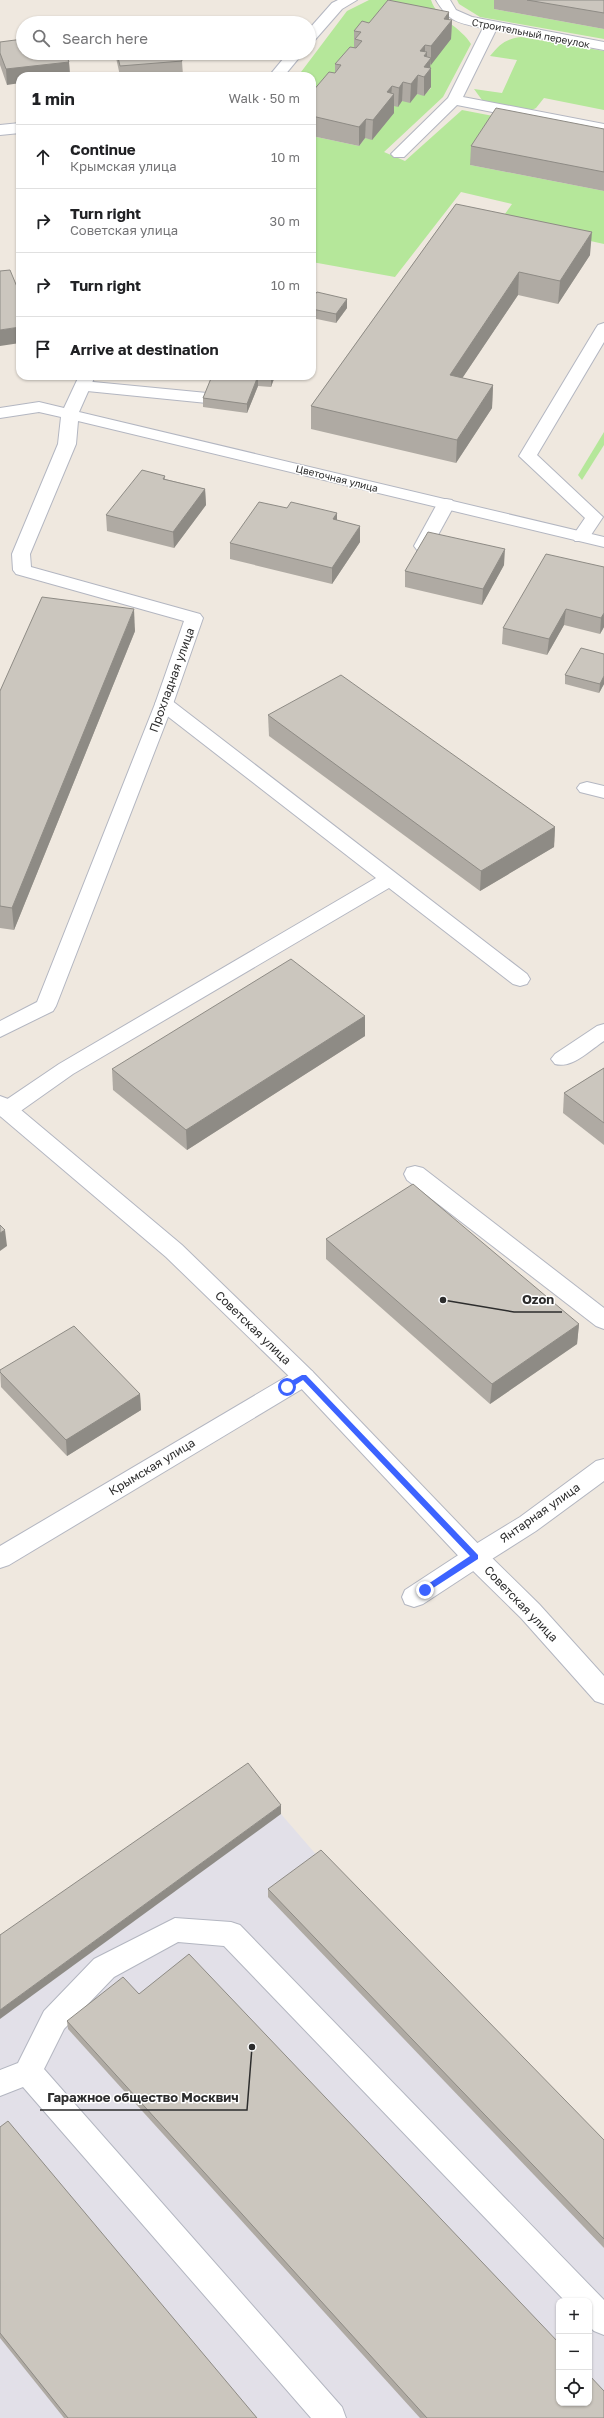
<!DOCTYPE html>
<html lang="en">
<head>
<meta charset="utf-8">
<style>
  :root { --surface:#fff; --page:#f6f6f6; --text:#202124; --muted:#757577; --line:#e0e0e0 }
  body { margin:0; font-family:"Golos Text",sans-serif; background:var(--page); color:var(--text) }
  .controls { position:absolute; right:12px; bottom:12px; display:grid; overflow:hidden; border-radius:8px; box-shadow:0 1px 3px #0004 }
  .controls button { width:36px; height:36px; display:grid; place-items:center; padding:0; border:0; border-bottom:1px solid var(--line); background:var(--surface); color:var(--text); font:20px sans-serif }
  .stop { position:absolute; width:12px; height:12px; margin:-9px; border:3px solid #3c63ff; border-radius:50%; background:#fff }
  .stop.end { background:#3c63ff; border-color:#fff; box-shadow:0 1px 4px #0008 }
  .list { margin:0; padding:0; list-style:none }
  h2 { display:flex; justify-content:space-between; align-items:center; height:52px; margin:0; padding:0 16px; font-size:17px }
  h2 small { font-size:13px; font-weight:400; color:var(--muted) }
  .list li { display:grid; grid-template-columns:26px 1fr auto; gap:12px; align-items:center; box-sizing:border-box; height:64px; padding:0 16px; border-top:1px solid var(--line) }
  .list b { display:block; font-size:15px; white-space:nowrap }
  .list p { margin:0; font-size:13px; white-space:nowrap; color:var(--muted) }
  .list em { font-size:13px; font-style:normal; color:var(--muted) }
  .icon { flex:none; width:22px; height:22px; fill:none; stroke:currentColor; stroke-width:2; stroke-linecap:round; stroke-linejoin:round }
  .map { position:relative; flex:none; width:604px; height:2418px; overflow:hidden }
  .search { position:absolute; background:var(--surface); box-shadow:0 1px 3px #0004; left:16px; top:16px; width:300px; height:44px; display:flex; align-items:center; gap:10px; box-sizing:border-box; padding:0 14px; border-radius:22px; color:var(--muted); font-size:15px }
  .panel { position:absolute; background:var(--surface); box-shadow:0 1px 3px #0004; left:16px; top:72px; width:300px; height:308px; border-radius:12px }
  .map>svg:first-child { display:block }
  .industrial { fill:#e2e0e8; fill-rule:evenodd }
  .green { fill:#b5e79a }
  .lines { fill:none; stroke-linecap:round; stroke-linejoin:round }
  .service-casing { stroke:#b3b6c1; stroke-width:2 }
  .minor-casing { stroke:#b3b6c1; stroke-width:2 }
  .tertiary-casing { stroke:#b3b6c1; stroke-width:2 }
  .service { fill:#fff; fill-rule:evenodd }
  .minor { fill:#fff; fill-rule:evenodd }
  .tertiary { fill:#fff; fill-rule:evenodd }
  .wall { fill:#afaaa3 }
  .shaded-wall { fill:#8e8b85 }
  .building { fill:#cbc6be; stroke:#8e8b85 }
  .route { fill:#3c63ff }
  .labels { text-anchor:middle; stroke-width:3; stroke-linejoin:round; paint-order:stroke }
  .far-street-label { font-size:10px; fill:#2d2d2d; stroke:#fff }
  .street-label { font-size:12px; fill:#2d2d2d; stroke:#fff }
  .leader { fill:none; stroke:#2d2d2d; stroke-width:1.5 }
  .callout-dot { fill:#2d2d2d; stroke:#fff; stroke-width:1.5 }
  .callout-label { font-size:13px; text-anchor:middle; font-weight:bold; fill:#2d2d2d; stroke:#fff; stroke-width:3; stroke-linejoin:round; paint-order:stroke }
</style>
</head>
<body>
<div class="map">
<svg width="604" height="2418" viewBox="0 0 604 2418">
  <rect width="100%" height="100%" fill="#efe8df"/>
  <path class="industrial" d="M248,1772l33,42 39,45 284,290v269h-604v-473zM559,2301h30v102h-30z"/>
  <g class="green">
    <path d="M369,0h62c6,19 30,27 40,44l-28,53 -59,55 21,9 57,-51 142,27 -134,28 134,26v53l-104,-23 12,-17 -51,-12 -66,85 -83,-15v-126l47,10 6,-8 7,1 19,-34 26,-11 7,1 7,-7 -12,-18 32,-31 -139,72v-35h-14l49,-65z"/>
    <path d="M457,0h43l-6,9 110,20v10l-124,-22 -21,-13z"/>
    <path d="M521,37l83,14v59l-60,-12 -8,10 -8,4 -32,-6 -14,-6 -8,-11 28,4 15,-33 -27,-4c10,-12 15,-17 31,-19z"/>
    <path d="M604,432v13l-22,35 -4,-5z"/>
  </g>
  <g class="lines">
    <defs>
      <g id="service">
        <path d="M436,0h14l6,10 16,7 132,25v8l-108,-20 -33,67 141,27v10l-147,-29 -53,52h-10l-3,-3 3,-3 54,-53 35,-70c-25,-5 -34,-6 -47,-28z"/>
        <path d="M604,323v19l-67,113 66,62 -16,24h-12l-3,-4 13,-19 -66,-62 77,-128 2,-3z"/>
        <path d="M83,381l124,12 6,1 2,4 -2,4 -6,1 -130,-13 -2,-4 2,-4z"/>
        <path d="M446,499l6,1 3,4 -23,42 -3,4h-12l-3,-4 23,-42 3,-4z"/>
        <path d="M164,698l7,2 356,274 3,5 -3,5 -7,2 -7,-2 -124,-96 -316,186 -58,41 -8,3 -7,-2v-12l59,-40 317,-186 -219,-170 -2,-4 2,-4z"/>
        <path d="M587,782l17,4v12l-24,-6 -3,-4 3,-4z"/>
        <path d="M604,1024v17c-14,9 -32,28 -49,23l-4,-5 4,-5 42,-28z"/>
        <path d="M415,1166l8,2 181,140v21l-8,-3 -189,-146 -3,-6 3,-6z"/>
        <path d="M475,1547l9,3 3,7 -3,7 -61,40 -9,3 -9,-3 -3,-7 3,-7 61,-40z"/>
        <path d="M175,1918l56,4 9,3 364,375v35l-10,-4 -5,-5v-25h-24l-341,-355 -46,-4 -64,35 -50,52 -20,40 298,338 4,11h-35l-288,-331 -23,9v-26l18,-7 26,-52 50,-52z"/>
      </g>
      <g id="minor">
        <path d="M79,376h16l-16,36 525,125v10l-526,-126 -2,23 -46,110 1,13 169,47 3,4 -30,86 -117,302 -3,5 -53,26v-16l37,-19 118,-298 29,-83 -168,-47 -3,-4 -1,-16 46,-110 3,-27 -22,-5 -39,6v-10l39,-6 25,6z"/>
        <path d="M304,1368l8,3 4,6 -4,6 -303,182 -9,3v-22l296,-175z"/>
        <path d="M604,1459v22l-68,50 -52,33 -9,3 -9,-3 -3,-7 3,-7 54,-33 76,-56z"/>
      </g>
      <g id="tertiary">
        <path d="M338,0h19l-15,9 -28,32 -5,1v-13l23,-26z"/>
        <path d="M288,53h15l-19,23h-15z"/>
        <path d="M20,123v10l-20,2v-10z"/>
        <path d="M0,1096l8,3 174,146 130,126 172,179 55,54 65,72v28l-9,-3 -74,-83 -55,-54 -170,-181 -130,-126 -166,-141z"/>
      </g>
    </defs>
    <use href="#service" class="service-casing"/>
    <use href="#minor" class="minor-casing"/>
    <use href="#tertiary" class="tertiary-casing"/>
    <use href="#service" class="service"/>
    <use href="#minor" class="minor"/>
    <use href="#tertiary" class="tertiary"/>
  </g>
  <g class="wall">
    <path d="M494,0h110v29l-110,-20z"/>
    <path d="M449,20h3l-1,19 -21,26 1,22 -7,9 -7,-2 -7,9 -8,-2 -4,6 -4,-1v7l-22,27 -7,-2 -6,8 -47,-10v-44l23,-19v-9l19,-17v-16l15,-8z"/>
    <path d="M0,42l69,20 1,14h-50l-13,9 -7,-20z"/>
    <path d="M115,53h65l2,8 1,15h-63z"/>
    <path d="M604,129v62l-134,-26 1,-19z"/>
    <path d="M20,153v18l-1,-2 -1,-15z"/>
    <path d="M456,204l134,51 -32,49 -40,-9 -56,83 31,7 -1,23 -36,55 -145,-34v-23z"/>
    <path d="M312,298l35,10 -11,15 -24,-5z"/>
    <path d="M212,376h63l-4,11 -13,-1 -11,27 -44,-6v-9z"/>
    <path d="M165,476v3l40,10 1,16 -32,43 -67,-17 -1,-16z"/>
    <path d="M287,508l50,5v7l23,22 -28,42 -102,-25v-16z"/>
    <path d="M504,565l-22,40 -77,-18v-16z"/>
    <path d="M604,567v60l-4,7 -36,-9 -17,30 -45,-11 1,-16z"/>
    <path d="M135,631l-121,299 -14,-2v-237z"/>
    <path d="M604,654v30l-5,9 -34,-9v-9z"/>
    <path d="M268,715l287,112 -1,20 -74,44 -211,-155z"/>
    <path d="M365,1016v20l-178,114 -74,-60 -1,-21z"/>
    <path d="M604,1068v77l-41,-32 1,-20z"/>
    <path d="M326,1239l253,85 -2,20 -87,60 -164,-145z"/>
    <path d="M0,1370l140,24 1,16 -74,46 -66,-69z"/>
    <path d="M268,1889l336,251v108l-336,-351z"/>
    <path d="M139,1994l465,424h-184l-352,-389 -1,-8z"/>
    <path d="M0,2127l257,291h-193l-64,-80z"/>
  </g>
  <g class="shaded-wall">
    <path d="M449,12v12l3,-4 -1,19 -20,26v-19l13,-27z"/>
    <path d="M425,45v10l2,-3v11l4,-5 -1,12 1,-2v19l-7,9v-19l-4,-26z"/>
    <path d="M69,62l1,14h-50v7l-13,2 -1,-16z"/>
    <path d="M418,75l-1,19 -7,9 1,-19z"/>
    <path d="M403,82l-1,19 -4,6 1,-19z"/>
    <path d="M392,86l-1,11 3,-3v19l-22,27 1,-20 14,-28z"/>
    <path d="M366,119l-1,19 -6,8v-19z"/>
    <path d="M592,232l-2,23 -32,49 2,-23z"/>
    <path d="M519,272l-1,23 -69,103 1,-23z"/>
    <path d="M347,299v9l-11,15v-9z"/>
    <path d="M20,327v16l-20,3v-16z"/>
    <path d="M258,376v10l-11,27v-9z"/>
    <path d="M272,376h3l-4,11v-9z"/>
    <path d="M493,385l-1,23 -36,55 1,-23z"/>
    <path d="M205,489l1,16 -32,43 -1,-16z"/>
    <path d="M337,513v16l-4,-10z"/>
    <path d="M360,526v16l-28,42v-16z"/>
    <path d="M505,549l-1,16 -22,40 1,-16z"/>
    <path d="M134,609l1,22 -121,299 -2,-22z"/>
    <path d="M566,609l-2,16 -17,30 2,-16z"/>
    <path d="M604,613v14l-4,7 1,-16z"/>
    <path d="M604,676v8l-5,9 1,-9z"/>
    <path d="M555,827l-1,20 -74,44 1,-20z"/>
    <path d="M365,1016v20l-178,114 -1,-20z"/>
    <path d="M5,1230l2,16 -7,5v-18z"/>
    <path d="M579,1324l-2,20 -87,60 2,-20z"/>
    <path d="M140,1394l1,16 -74,46 -1,-16z"/>
    <path d="M281,1805v9l-281,205v-9z"/>
  </g>
  <g class="building">
    <path d="M388,0l61,12 -5,7 8,1 -21,26 -6,-1 -5,6 7,1 -3,4 7,2 -7,9 7,1 -7,9 -6,-2 -7,9 -8,-2 -4,6 -7,-2 -5,6 7,2 -21,26 -7,-1 -7,8 -47,-11v-24l17,-20 6,1 6,-8 -6,-1 15,-17 6,1 6,-7 -7,-2 6,-7 -7,-1 8,-10 7,2z"/>
    <path d="M527,0h77v13z"/>
    <path d="M23,39v14h42l4,9 -63,7 -6,-16v-11z"/>
    <path d="M117,53h63l2,8 -62,5z"/>
    <path d="M496,108l108,21v43l-133,-26z"/>
    <path d="M456,204l136,28 -32,49 -41,-9 -69,103 43,10 -36,55 -146,-34z"/>
    <path d="M10,270l10,24v33l-20,3v-59z"/>
    <path d="M317,292l30,7 -11,15 -24,-5v-11z"/>
    <path d="M212,376h60l-1,2 -13,-2 -11,28 -44,-6z"/>
    <path d="M142,470l23,6 -2,3 42,10 -32,43 -67,-17z"/>
    <path d="M259,502l28,6 4,-6 46,11 -4,6 27,7 -28,42 -102,-25z"/>
    <path d="M428,532l77,17 -22,40 -78,-18z"/>
    <path d="M546,554l58,13v46l-3,5 -35,-9 -17,30 -46,-11z"/>
    <path d="M42,597l92,12 -122,299 -12,-2v-215z"/>
    <path d="M581,648l23,6v22l-4,8 -35,-9z"/>
    <path d="M341,675l214,152 -74,44 -213,-156z"/>
    <path d="M291,959l74,57 -179,114 -74,-61z"/>
    <path d="M604,1068v55l-40,-30z"/>
    <path d="M413,1184l166,140 -87,60 -166,-145z"/>
    <path d="M0,1225l5,5 -5,3z"/>
    <path d="M74,1326l66,68 -74,46 -66,-68v-2z"/>
    <path d="M248,1763l33,42 -281,205v-75z"/>
    <path d="M321,1850l283,290v99l-336,-350z"/>
    <path d="M189,1954l370,389v60h30v-28l15,16v27h-177l-360,-397 56,-44 16,17z"/>
    <path d="M8,2121l249,297h-189l-68,-85v-206z"/>
  </g>
  <path class="route" d="M302,1375h4l172,180v4l-51,33h-5v-4l48,-32 -167,-176 -14,9h-5v-4z"/>
  <g class="labels">
    <g class="far-street-label">
      <text transform="translate(531 33) rotate(11)" y="4">Строительный переулок</text>
      <text transform="translate(337 478) rotate(14)" y="4">Цветочная улица</text>
    </g>
    <g class="street-label">
      <text transform="translate(172 680) rotate(-70)" y="4">Прохладная улица</text>
      <text transform="translate(253 1328) rotate(44)" y="4">Советская улица</text>
      <text transform="translate(152 1467) rotate(-31)" y="4">Крымская улица</text>
      <text transform="translate(540 1513) rotate(-35)" y="4">Янтарная улица</text>
      <text transform="translate(521 1604) rotate(46)" y="4">Советская улица</text>
    </g>
  </g>
  <path class="leader" d="M443 1300L514 1312H562M252 2047L247 2110H40"/>
  <g class="callout-dot">
    <circle cx="443" cy="1300" r="4"/>
    <circle cx="252" cy="2047" r="4"/>
  </g>
  <g class="callout-label">
    <text x="538" y="1304">Ozon</text>
    <text x="143" y="2102">Гаражное общество Москвич</text>
  </g>
</svg>
<div class="controls">
<button>+</button>
<button>−</button>
<button><svg class="icon" aria-label="locate" viewBox="0 0 24 24"><circle cx="12" cy="12" r="6"/><path d="M12 2v4M12 18v4M2 12h4M18 12h4"/></svg></button>
</div>
<div class="stop" style="left:287px;top:1387px"></div>
<div class="stop end" style="left:425px;top:1590px"></div>
<div class="search"><svg class="icon" aria-label="search" viewBox="0 0 24 24"><circle cx="10" cy="10" r="6"/><path d="M15 15l6 6"/></svg>Search here</div>
<section class="panel">
<h2>1 min<small>Walk · 50 m</small></h2>
<ul class="list">
<li><svg class="icon" aria-label="ahead" viewBox="0 0 24 24"><path d="M12 20V5M6 11l6-6 6 6"/></svg><div><b>Continue</b><p>Крымская улица</p></div><em>10 m</em></li>
<li><svg class="icon" aria-label="right" viewBox="0 0 24 24"><path d="M7 20v-9h11M14 6l5 5-5 5"/></svg><div><b>Turn right</b><p>Советская улица</p></div><em>30 m</em></li>
<li><svg class="icon" aria-label="right" viewBox="0 0 24 24"><path d="M7 20v-9h11M14 6l5 5-5 5"/></svg><div><b>Turn right</b></div><em>10 m</em></li>
<li><svg class="icon" aria-label="arrive" viewBox="0 0 24 24"><path d="M6 21V4h12l-3 4 3 4H6"/></svg><div><b>Arrive at destination</b></div></li>
</ul>
</section>
</div>
</body>
</html>
